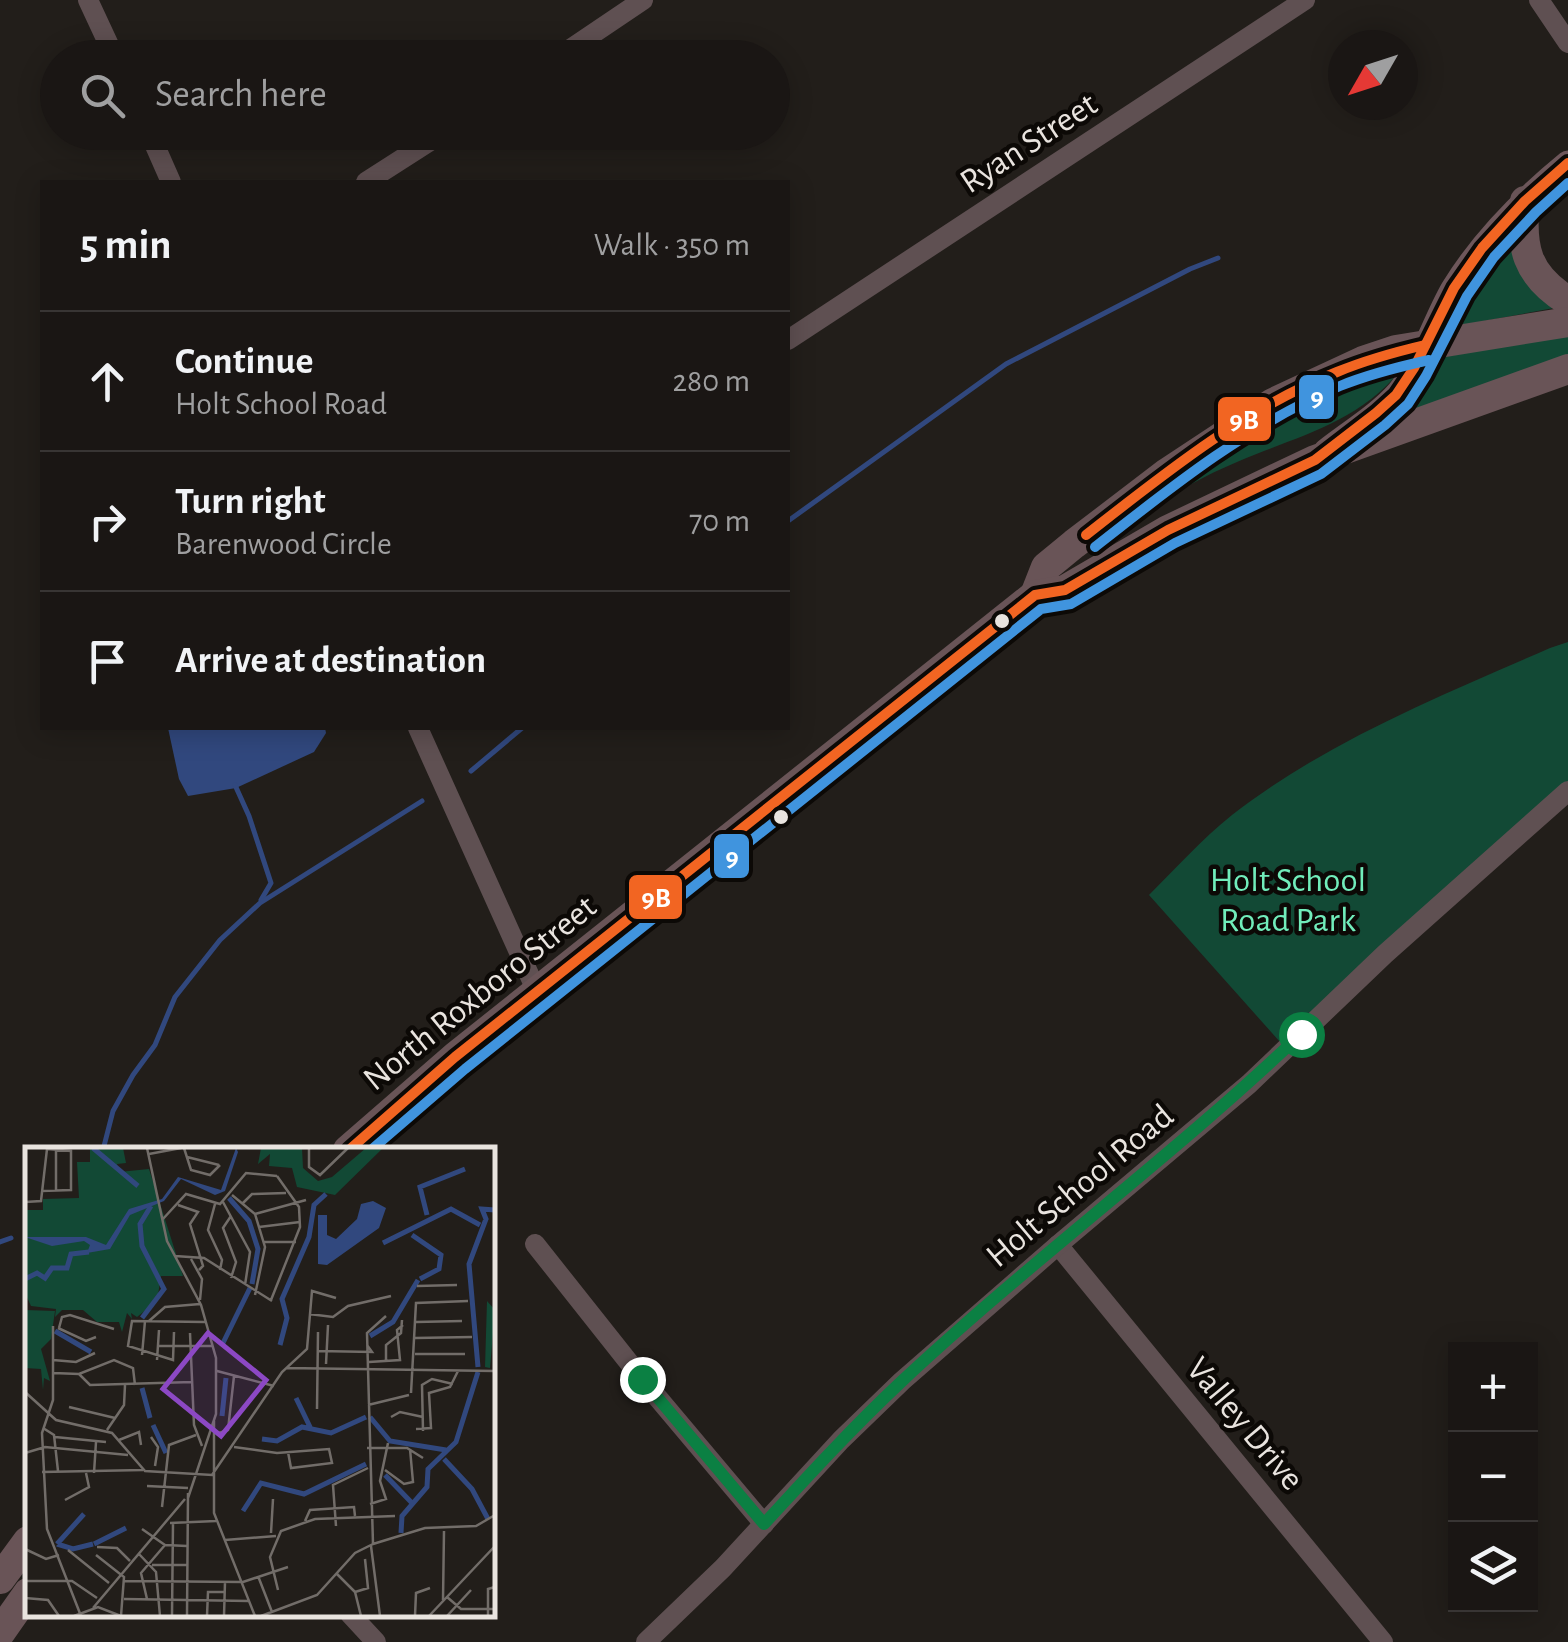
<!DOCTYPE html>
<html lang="en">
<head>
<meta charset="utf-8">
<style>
  :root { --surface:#1a1614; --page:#272322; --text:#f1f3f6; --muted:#9f9fa0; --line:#383534 }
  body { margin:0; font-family:"Alegreya Sans",sans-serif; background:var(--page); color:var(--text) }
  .controls { position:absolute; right:30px; bottom:30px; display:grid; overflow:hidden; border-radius:0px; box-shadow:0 5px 25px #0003 }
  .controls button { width:90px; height:90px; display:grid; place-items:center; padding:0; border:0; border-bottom:2px solid var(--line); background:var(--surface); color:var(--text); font:50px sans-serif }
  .compass { position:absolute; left:1328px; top:30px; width:90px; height:90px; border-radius:50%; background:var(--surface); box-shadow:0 5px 25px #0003; rotate:231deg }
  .stop { position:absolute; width:30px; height:30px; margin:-22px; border:8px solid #0b8043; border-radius:50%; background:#fff }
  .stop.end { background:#0b8043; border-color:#fff; box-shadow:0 2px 10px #0008 }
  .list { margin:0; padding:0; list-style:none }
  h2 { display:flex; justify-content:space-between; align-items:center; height:130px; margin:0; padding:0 40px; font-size:42px }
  h2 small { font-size:32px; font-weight:400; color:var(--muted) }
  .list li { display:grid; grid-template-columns:65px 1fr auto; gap:30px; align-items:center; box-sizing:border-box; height:140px; padding:0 40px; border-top:2px solid var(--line) }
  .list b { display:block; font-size:38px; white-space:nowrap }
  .list p { margin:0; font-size:32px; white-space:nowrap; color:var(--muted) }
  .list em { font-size:32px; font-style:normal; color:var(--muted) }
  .icon { flex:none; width:55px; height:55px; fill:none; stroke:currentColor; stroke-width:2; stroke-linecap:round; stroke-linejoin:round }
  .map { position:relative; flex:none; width:1568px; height:1642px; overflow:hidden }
  .search { position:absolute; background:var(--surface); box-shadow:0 5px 25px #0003; left:40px; top:40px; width:750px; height:110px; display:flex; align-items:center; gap:25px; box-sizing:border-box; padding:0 35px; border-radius:55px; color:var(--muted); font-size:38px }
  .panel { position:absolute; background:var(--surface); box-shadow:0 5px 25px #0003; left:40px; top:180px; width:750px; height:550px; border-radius:0px }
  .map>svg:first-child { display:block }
  .green { fill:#124935 }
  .water { fill:#31487e }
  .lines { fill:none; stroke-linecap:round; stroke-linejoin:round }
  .stream { stroke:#31487e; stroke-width:5 }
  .minor { stroke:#5f5052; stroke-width:20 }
  .major { stroke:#6e575b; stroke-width:25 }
  .highway { stroke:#695457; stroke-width:30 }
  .bus-1-casing { stroke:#0c0906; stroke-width:18 }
  .bus-2-casing { stroke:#0c0906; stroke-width:18 }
  .bus-1 { stroke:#f26522; stroke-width:10 }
  .bus-2 { stroke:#4094de; stroke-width:10 }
  .route { stroke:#0b8043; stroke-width:12 }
  .bus-dot { fill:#e9e4df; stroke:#0c0906; stroke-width:4 }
  .labels { text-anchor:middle; stroke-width:9; stroke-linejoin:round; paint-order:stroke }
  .street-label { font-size:35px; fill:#e9e4df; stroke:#0c0906 }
  .park-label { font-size:35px; fill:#71edbb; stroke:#0c0906 }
  .inset-river { fill:none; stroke:#31487e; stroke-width:5 }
  .inset-road { fill:none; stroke:#726d69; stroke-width:2.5 }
  .view { fill:#8c48c4; fill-opacity:0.15; stroke:#8c48c4; stroke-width:5 }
  .inset-edge { fill:none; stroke:#e9e4df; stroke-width:5 }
  .line-badge { stroke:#0c0906; stroke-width:4 }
  .badge-label { font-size:28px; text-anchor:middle; font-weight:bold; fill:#fff }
</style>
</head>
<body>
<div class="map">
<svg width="1568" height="1642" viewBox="0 0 1568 1642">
  <rect width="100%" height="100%" fill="#221e1a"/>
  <g class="green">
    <path d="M1510,245l44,63 -91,17 -2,-2 34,-59z"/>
    <path d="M1568,334v22l-163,58 -1,-3 22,-24 18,-30z"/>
    <path d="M1397,368l2,4c-43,52 -102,64 -162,90 -41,17 -79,41 -117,63l104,-80 120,-62z"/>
    <path d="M1568,642v142l-288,258 -131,-147c27,-27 53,-56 83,-80 95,-74 209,-119 318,-167z"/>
  </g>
  <path class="water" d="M168,728h157l1,5 -12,19 -78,36 -48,8 -9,-17z"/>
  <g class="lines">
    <g class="stream">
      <path d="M788,521l218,-157 184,-95 28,-11"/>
      <path d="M471,771l51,-43"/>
      <path d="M235,785l14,31 22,67 -10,17"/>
      <path d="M103,1150l10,-39 20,-36 22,-30 20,-48 45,-57 40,-37 162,-102"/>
      <path d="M0,1242l11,-4"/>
    </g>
    <g class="minor">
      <path d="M88,0l27,58"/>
      <path d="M1539,0l29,43"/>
      <path d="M557,58l86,-58"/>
      <path d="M149,132l22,50"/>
      <path d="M366,182l78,-50"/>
      <path d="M788,340l517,-340"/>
      <path d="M418,728l119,264"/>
      <path d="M535,1244l107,135 122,145"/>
      <path d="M1058,1245l325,397"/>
      <path d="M350,1614l26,28"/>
      <path d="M646,1642l77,-74 118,-128 61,-59 156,-136 191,-161 136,-130 183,-163"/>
    </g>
    <path class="major" d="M1326,451c24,-19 53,-36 73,-59 24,-30 35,-70 54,-103 30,-49 71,-90 115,-126"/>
    <g class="highway">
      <path d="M1525,201c-5,46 1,74 43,100"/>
      <path d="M1035,595l11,-28 28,-23 93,-71 106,-70 90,-42 33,-11 172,-28"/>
      <path d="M348,1150l107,-93 580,-462 30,-5 103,-60 147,-70 253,-91"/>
      <path d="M0,1579l28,-38"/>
      <path d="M0,1633l28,-40"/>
    </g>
    <defs>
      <g id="bus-1">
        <path d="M1086,535c78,-61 158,-126 251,-163 29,-12 58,-20 88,-27"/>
        <path d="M349,1150l106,-93 580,-462 30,-5 103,-60 147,-70 61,-47 20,-18 18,-27 40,-80 28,-40 43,-47 43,-38"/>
      </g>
      <g id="bus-2">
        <path d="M1095,547c76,-60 155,-123 245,-161 29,-12 58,-19 89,-26"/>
        <path d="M371,1150l94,-81 576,-460 30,-5 104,-61 146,-69 64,-49 23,-21 18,-28 41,-80 27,-39 42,-45 32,-29"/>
      </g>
    </defs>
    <use href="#bus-1" class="bus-1-casing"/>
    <use href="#bus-2" class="bus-2-casing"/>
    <use href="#bus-1" class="bus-1"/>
    <use href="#bus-2" class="bus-2"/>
  </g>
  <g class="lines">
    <path class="route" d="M642,1379l122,145c44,-48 89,-97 137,-142 129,-121 272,-226 400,-348"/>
  </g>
  <g class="bus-dot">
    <circle cx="1002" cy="621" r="9"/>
    <circle cx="781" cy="817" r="9"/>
  </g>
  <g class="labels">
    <g class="street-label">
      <text transform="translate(1028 142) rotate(-33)" y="12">Ryan Street</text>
      <text transform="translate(479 992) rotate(-39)" y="12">North Roxboro Street</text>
      <text transform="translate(1079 1185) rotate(-40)" y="12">Holt School Road</text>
      <text transform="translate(1246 1423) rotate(50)" y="12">Valley Drive</text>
    </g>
    <g class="park-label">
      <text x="1288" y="891">Holt School<tspan x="1288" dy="40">Road Park</tspan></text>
    </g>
  </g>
  <g transform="translate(25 1147)">
    <rect width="470" height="470" fill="#221e1a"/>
    <path d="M65,1h33l3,15 -9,1 2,8 30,-3 34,107h-22l-4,25 -20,16 -6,-4 1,6 -5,-6 -5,19 -3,-10h-22l-14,-12h-21l-7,7 1,-8 -25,-3 -6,-13v-83h18v-11l36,-1 -2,-36h13zM236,1h41l1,20 15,13 14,-4 34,-29h17l-48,47 -38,-8 -5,-19 -23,-2 1,-12 -12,10zM462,154l8,9 -5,58 -5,-1zM0,163l30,1 -4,28 -10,10 9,32 -6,-3 -1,12 -2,-21 -16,-1z" fill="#124935"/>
    <path d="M211,1l2,4 -13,39 -10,4 -34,-16 -17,22 -34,14 -20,34 -23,4 3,-8 -6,-4 -32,5 -27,-9h61l20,8 23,-36 33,-10 16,-22 43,13zM348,54l13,7 -7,20 -52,37 -9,-1v-49h9v20l9,4 21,-20 4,-15z" fill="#31487e"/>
    <path class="inset-river" d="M68,1l45,38M204,51l20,23 9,28 -6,35M402,68l-7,-28 45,-18M387,88l29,20 -2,14 -19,10M358,96l68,-34 29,16M0,132l12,-6 8,5 7,-10h15l4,-14 18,-2M117,171l22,-29 -22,-43 -2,-22 11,-18M30,184l36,21M345,189l23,-14 25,-42M197,198l28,-57M255,198l7,-27 -5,-19 27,-62 5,-32 12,-11M453,220l-9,-103 17,-45 -4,-10 13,1M117,241l8,30M271,251l15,31M197,269l4,-38M345,270l20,24 56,9M128,278l13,28M237,292l15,2 25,-14 29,6 35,-16M419,312l28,30 16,30M360,328l26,27M218,364l18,-28 43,11 62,-30M376,386l1,-17 25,-29 1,-18 28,-27 22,-70M32,397l27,-30M32,397l16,5 20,-5M69,397l32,-16"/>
    <path class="inset-road" d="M122,1l20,93 34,64 15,53v56l-28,84M159,1l7,22 19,5 10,-10M284,1v19l11,8 28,-27M124,7l32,-6M162,10l32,8M16,44l30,-1v-39l-24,-2M31,44v-42M207,48l23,19 10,33 -10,48M0,55l16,-1 6,-52M198,55l27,50 -5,33M190,57l-7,26 14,30 -2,10M217,57l10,-10 34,-1M153,58l20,7 -8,12 13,42 -4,4M230,67l51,-14M137,73l24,-26 34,10 26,-31 31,3M234,80l41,-5M238,95h33M150,109l29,2 68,43M166,112l11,20 -2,21M206,131l5,-16 -13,-34 8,-12M392,139l40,-1M246,153l29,-73 -1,-20 -22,-31M284,167l24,3 15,-11 43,-10M124,174l16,-14 35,-3M391,175l46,-1M28,179v74l-11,33 5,96 34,87M33,181l28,13 10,-4M34,181l3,-11 8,-2 44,14M149,185l-1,28 -45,-14 4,-25 73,1M165,186l4,92 8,21M390,191l57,-1M133,199h54M293,204l54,1 -5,-7M390,207h50M117,208l3,-34M28,213l23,2 19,-9M132,213l2,-30M344,215l31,-2 -3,-30 6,-5M361,216v-18l15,-12 1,-13M301,217l2,-39M261,221l209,3M192,224l57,15M28,226l26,1 35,-14 19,8 2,17M54,227l11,11 102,-3M0,245l31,28 56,13 33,38 67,4 70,-103 25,-23 5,-58 24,7M386,246l5,-90 52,-2M343,258l41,-10M44,260l46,11M292,262l1,-77M366,270l9,-5 23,5M189,274v92l41,103M18,281l11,7 4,36M391,282l15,-1 -2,-35 21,-6 8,-16M82,283l17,-25 1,-20M398,284l-1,-46 10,-6 21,5M191,287l12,-4 6,-54M30,290l51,5M126,290l7,10 -3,19M94,293l20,-8 2,13M209,300l43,6 52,-4 3,14 -41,5 -3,-16M342,301h40l16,10M0,306l20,-6 83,8M360,323l19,14 9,-2 -3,-33M17,325l101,-2M69,326l2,-31M122,339l41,2M40,353l24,-13 -3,-14M345,357l16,-5 -6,-18 8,-38M137,360l7,-62 27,-10M280,374l5,-11 44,-3 1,9M145,376l46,-2M311,379l-3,-41 35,-17M117,382l23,16 22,1M246,386l2,-34M200,393l51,-4M348,397l-6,-211 19,-17M348,397l52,-16 51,-2 19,-11M346,399l9,70M72,400l20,1 13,13M0,402l21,10 13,-4M43,403l41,33M114,407l17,18 4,44M71,408l28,22 -3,39M127,418h35M312,427l18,18 6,24M233,429l14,36M0,434h47l25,17M99,434l119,1 45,-15M253,443l-8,-33 11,-26 34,-12 80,-3M330,445l13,-4 -3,-29M422,450l14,12h34M0,451l23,2 11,16M99,452l125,2M122,452l-6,-26 24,-28M418,453l1,-69M68,461l92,-109M49,469l24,-9 23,9M147,469l1,-93M162,469l1,-123M182,469l1,-24h17M199,469l1,-34M236,469l56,-21 38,-42 18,-9M390,469l1,-23 14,-5M404,469l66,-70M422,469l24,-26M463,469v-27l7,-2"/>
    <path class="view" d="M183,186l58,47 -45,56 -58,-47z"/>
    <rect width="470" height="470" class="inset-edge"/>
  </g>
  <g class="line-badge">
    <rect x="1297" y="373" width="39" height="48" rx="10" fill="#4094de"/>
    <rect x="1216" y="395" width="57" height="48" rx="10" fill="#f26522"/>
    <rect x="712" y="832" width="39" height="48" rx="10" fill="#4094de"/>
    <rect x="627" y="873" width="57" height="48" rx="10" fill="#f26522"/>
  </g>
  <g class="badge-label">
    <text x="1317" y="406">9</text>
    <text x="1244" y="429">9B</text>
    <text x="732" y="866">9</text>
    <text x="656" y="907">9B</text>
  </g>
</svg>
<div class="controls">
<button>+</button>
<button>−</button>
<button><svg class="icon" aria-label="layers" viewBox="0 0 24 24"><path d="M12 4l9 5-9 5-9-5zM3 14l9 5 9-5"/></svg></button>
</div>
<svg class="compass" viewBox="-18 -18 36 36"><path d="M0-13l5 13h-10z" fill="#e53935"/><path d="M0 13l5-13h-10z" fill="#9f9fa0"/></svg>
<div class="stop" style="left:1301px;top:1034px"></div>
<div class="stop end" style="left:642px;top:1379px"></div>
<div class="search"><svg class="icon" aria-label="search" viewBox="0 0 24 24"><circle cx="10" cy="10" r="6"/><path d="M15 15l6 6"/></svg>Search here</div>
<section class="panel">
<h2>5 min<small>Walk · 350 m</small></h2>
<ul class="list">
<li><svg class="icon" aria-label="ahead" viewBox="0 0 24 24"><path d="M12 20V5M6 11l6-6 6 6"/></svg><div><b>Continue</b><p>Holt School Road</p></div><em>280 m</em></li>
<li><svg class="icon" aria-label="right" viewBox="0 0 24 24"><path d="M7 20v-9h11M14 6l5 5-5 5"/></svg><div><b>Turn right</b><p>Barenwood Circle</p></div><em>70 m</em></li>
<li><svg class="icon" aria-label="arrive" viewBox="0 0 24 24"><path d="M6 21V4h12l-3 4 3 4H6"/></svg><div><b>Arrive at destination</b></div></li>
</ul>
</section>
</div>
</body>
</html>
